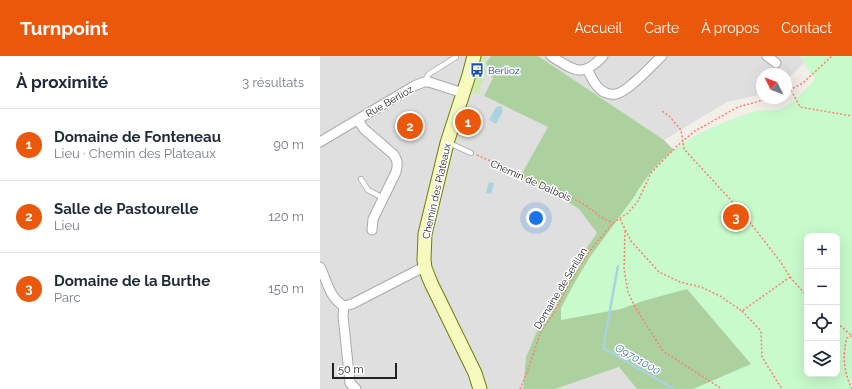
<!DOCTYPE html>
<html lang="fr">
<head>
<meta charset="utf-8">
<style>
  :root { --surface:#fff; --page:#f2f2f3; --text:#1f2937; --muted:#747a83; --line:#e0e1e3; --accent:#ea580c }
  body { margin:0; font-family:Raleway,sans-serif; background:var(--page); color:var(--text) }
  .controls { position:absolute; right:12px; bottom:12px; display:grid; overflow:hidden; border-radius:8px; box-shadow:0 4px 16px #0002 }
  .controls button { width:36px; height:36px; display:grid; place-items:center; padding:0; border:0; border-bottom:1px solid var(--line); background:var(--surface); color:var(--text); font:20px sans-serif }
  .compass { position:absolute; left:436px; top:12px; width:36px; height:36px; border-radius:50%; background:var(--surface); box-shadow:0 4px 16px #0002; rotate:312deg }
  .scale { position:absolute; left:12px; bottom:10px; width:65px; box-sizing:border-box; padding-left:4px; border:2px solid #222; border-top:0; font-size:11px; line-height:14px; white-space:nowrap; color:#222; -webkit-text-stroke:3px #fff; paint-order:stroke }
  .you { position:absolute; left:216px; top:162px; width:14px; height:14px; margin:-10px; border:3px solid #fff; border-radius:50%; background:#1a73e8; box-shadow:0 0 0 6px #1a73e833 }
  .badge { display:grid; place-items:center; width:26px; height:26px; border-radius:50%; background:var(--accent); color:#fff; font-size:13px; font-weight:700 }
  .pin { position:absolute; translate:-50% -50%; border:2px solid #fff; box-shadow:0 1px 4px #0006 }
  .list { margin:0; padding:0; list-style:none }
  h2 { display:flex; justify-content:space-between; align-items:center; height:52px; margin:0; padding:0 16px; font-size:17px }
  h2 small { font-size:13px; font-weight:400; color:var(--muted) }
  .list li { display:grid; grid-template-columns:26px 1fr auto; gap:12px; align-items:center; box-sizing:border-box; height:72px; padding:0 16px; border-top:1px solid var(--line) }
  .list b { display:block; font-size:15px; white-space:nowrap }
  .list p { margin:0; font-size:13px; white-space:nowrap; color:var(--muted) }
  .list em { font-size:13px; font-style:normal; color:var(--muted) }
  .icon { flex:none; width:22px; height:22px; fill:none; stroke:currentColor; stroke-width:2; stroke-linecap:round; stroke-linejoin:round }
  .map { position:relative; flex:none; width:532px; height:333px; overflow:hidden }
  header { display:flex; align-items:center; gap:24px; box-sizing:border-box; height:56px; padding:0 20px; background:var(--accent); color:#fff }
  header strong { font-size:19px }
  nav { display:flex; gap:22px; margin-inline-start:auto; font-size:14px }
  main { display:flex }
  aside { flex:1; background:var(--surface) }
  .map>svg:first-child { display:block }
  .residential { fill:#e0dfdf }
  .grass { fill:#cdebb0 }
  .forest { fill:#add19e }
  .park { fill:#c8facc; fill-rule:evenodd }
  .water { fill:#aad3df }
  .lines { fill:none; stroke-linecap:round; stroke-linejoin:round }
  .stream { stroke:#aad3df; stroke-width:2.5 }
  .lane-casing { stroke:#a9a9a9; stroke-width:6 }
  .street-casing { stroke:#a9a9a9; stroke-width:11 }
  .secondary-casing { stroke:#707d05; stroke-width:15 }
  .path { stroke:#fa8072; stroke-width:1.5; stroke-dasharray:2 2; stroke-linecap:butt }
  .lane { stroke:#fff; stroke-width:4.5 }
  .street { stroke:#fff; stroke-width:9 }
  .secondary { stroke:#f7fabf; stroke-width:13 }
  .labels { text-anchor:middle; stroke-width:3; stroke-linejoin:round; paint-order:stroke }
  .transit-label { font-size:10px; fill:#164399; stroke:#fff; text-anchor:start }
  .street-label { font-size:10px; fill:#222; stroke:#fff }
  .water-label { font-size:11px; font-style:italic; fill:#4a7aab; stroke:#fff }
</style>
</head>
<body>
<header>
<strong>Turnpoint</strong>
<nav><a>Accueil</a><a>Carte</a><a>À propos</a><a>Contact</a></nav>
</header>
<main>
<aside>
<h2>À proximité<small>3 résultats</small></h2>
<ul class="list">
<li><span class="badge">1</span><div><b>Domaine de Fonteneau</b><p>Lieu · Chemin des Plateaux</p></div><em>90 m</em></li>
<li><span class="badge">2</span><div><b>Salle de Pastourelle</b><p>Lieu</p></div><em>120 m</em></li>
<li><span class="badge">3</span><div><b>Domaine de la Burthe</b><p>Parc</p></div><em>150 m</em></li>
</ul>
</aside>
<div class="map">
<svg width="532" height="333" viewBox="0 0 532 333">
  <rect width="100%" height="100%" fill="#f2efe9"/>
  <g class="residential">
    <path d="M0,0h184l-20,40 64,31 12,70 19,12 19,24 -49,70 -23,54 -3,32h-203z"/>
    <path d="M218,0h262l5,6 -19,18v-6h-24v20l-35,8 -63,38z"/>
    <path d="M299,311l18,22h-82z"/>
  </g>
  <path class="grass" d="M162,0h4c-3,14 4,17 -6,31l1,7h-5l-5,-3z"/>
  <path class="forest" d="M171,0h47l126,84 143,146v88h30l15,15h-215l-18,-22 -64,22h-32l3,-32 23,-54 48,-70 -18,-24 -19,-12 -40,-20 28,-50 -64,-31 9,-18 -7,-15z"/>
  <path class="park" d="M480,0h52v333h-159l58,-25 -64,-75 -44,12 -22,8 -60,11v-12l14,-26 15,-25 44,-60c24,-41 54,-62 99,-78 7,-3 15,-6 23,-8 8,-2 20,1 27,-3 12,-6 23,-19 32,-29l-8,-11 -2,-6zM487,180h30v138h-30z"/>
  <g class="water">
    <path d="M180,50l2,1v3l1,1 -7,13 -7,-4 7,-13z"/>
    <path d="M169,126l5,1 -3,11 -5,-1z"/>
  </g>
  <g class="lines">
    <path class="stream" d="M298,210l-15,82 71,41"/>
    <defs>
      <g id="lane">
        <path d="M104,26l5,-8 27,-17"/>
        <path d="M129,87l22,10"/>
        <path d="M41,123l7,11 15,8"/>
      </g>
      <g id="street">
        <path d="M231,0c23,14 31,23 52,0"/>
        <path d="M447,0l9,7"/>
        <path d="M267,13c4,7 7,16 14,21 3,3 10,5 15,4 12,-2 36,-29 46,-38"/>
        <path d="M38,64l6,9 29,25c5,6 5,11 3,18l-23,47 -1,11"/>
        <path d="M0,86l94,-56 10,-4h5l34,11"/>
        <path d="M0,211c7,13 9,31 24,39l8,-2 66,-34 7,-2"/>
        <path d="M24,250l-1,10 7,67 6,6"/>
      </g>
      <path id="secondary" d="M154,0l-5,19 -22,68 -22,91 -1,26 1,8 6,15 44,90 5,16"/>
    </defs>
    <use href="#lane" class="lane-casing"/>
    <use href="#street" class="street-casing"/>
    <use href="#secondary" class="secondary-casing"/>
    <g class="path">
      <path d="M471,34l9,17 52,9"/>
      <path d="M466,36l17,-9 29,-27"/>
      <path d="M157,99l92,41 19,11 13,10 12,6"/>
      <path d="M300,163l11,22 28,31 21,10 21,5 19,9 22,15 48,-34 -10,-16 -40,-51 -56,-61 -3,-19 -11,-13 -8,-6"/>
      <path d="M305,175l-1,38 4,23 7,15 28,44 59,38"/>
      <path d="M470,221l17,19"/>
      <path d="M422,255l19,20 1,26 20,32"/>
      <path d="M517,267l15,13"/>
      <path d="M200,333l9,-22 11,-33 13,-20 19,-35 16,-26 25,-30 15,-10 10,-12 13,-28 26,-27 18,-15 43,-24 33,-9"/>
      <path d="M532,333c-8,-17 -10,-33 -5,-51l5,-2"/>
    </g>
    <use href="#lane" class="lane"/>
    <use href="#street" class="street"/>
    <use href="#secondary" class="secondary"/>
  </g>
  <defs>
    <symbol id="bus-bare" viewBox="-9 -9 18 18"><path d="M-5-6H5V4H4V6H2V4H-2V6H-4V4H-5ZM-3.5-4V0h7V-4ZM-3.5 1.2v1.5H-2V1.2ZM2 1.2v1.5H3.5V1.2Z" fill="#1a4fb4" stroke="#fff" stroke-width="2.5" paint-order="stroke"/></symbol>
  </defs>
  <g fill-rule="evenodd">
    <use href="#bus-bare" x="147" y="4" width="20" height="20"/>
  </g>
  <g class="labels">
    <g class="transit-label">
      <text x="168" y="18">Berlioz</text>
    </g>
    <g class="street-label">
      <text transform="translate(69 45) rotate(-30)" y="4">Rue Berlioz</text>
      <text transform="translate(211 124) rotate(24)" y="4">Chemin de Dalbois</text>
      <text transform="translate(116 135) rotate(-77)" y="4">Chemin des Plateaux</text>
      <text transform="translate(240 232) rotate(-59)" y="4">Domaine de Serillan</text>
    </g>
    <g class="water-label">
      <text transform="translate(318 303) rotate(30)" y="4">O9701000</text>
    </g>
  </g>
</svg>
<div class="controls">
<button>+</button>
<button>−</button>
<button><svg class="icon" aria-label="locate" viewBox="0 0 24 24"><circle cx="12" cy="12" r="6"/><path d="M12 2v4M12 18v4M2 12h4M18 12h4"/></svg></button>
<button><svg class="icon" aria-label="layers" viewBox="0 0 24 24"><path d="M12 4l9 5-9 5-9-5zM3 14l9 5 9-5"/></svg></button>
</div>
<svg class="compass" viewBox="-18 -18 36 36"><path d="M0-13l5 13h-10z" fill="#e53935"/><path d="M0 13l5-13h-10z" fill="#747a83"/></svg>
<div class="scale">50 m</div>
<div class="you"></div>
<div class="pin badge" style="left:148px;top:66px">1</div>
<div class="pin badge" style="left:90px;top:70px">2</div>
<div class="pin badge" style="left:416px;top:161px">3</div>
</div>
</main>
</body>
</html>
